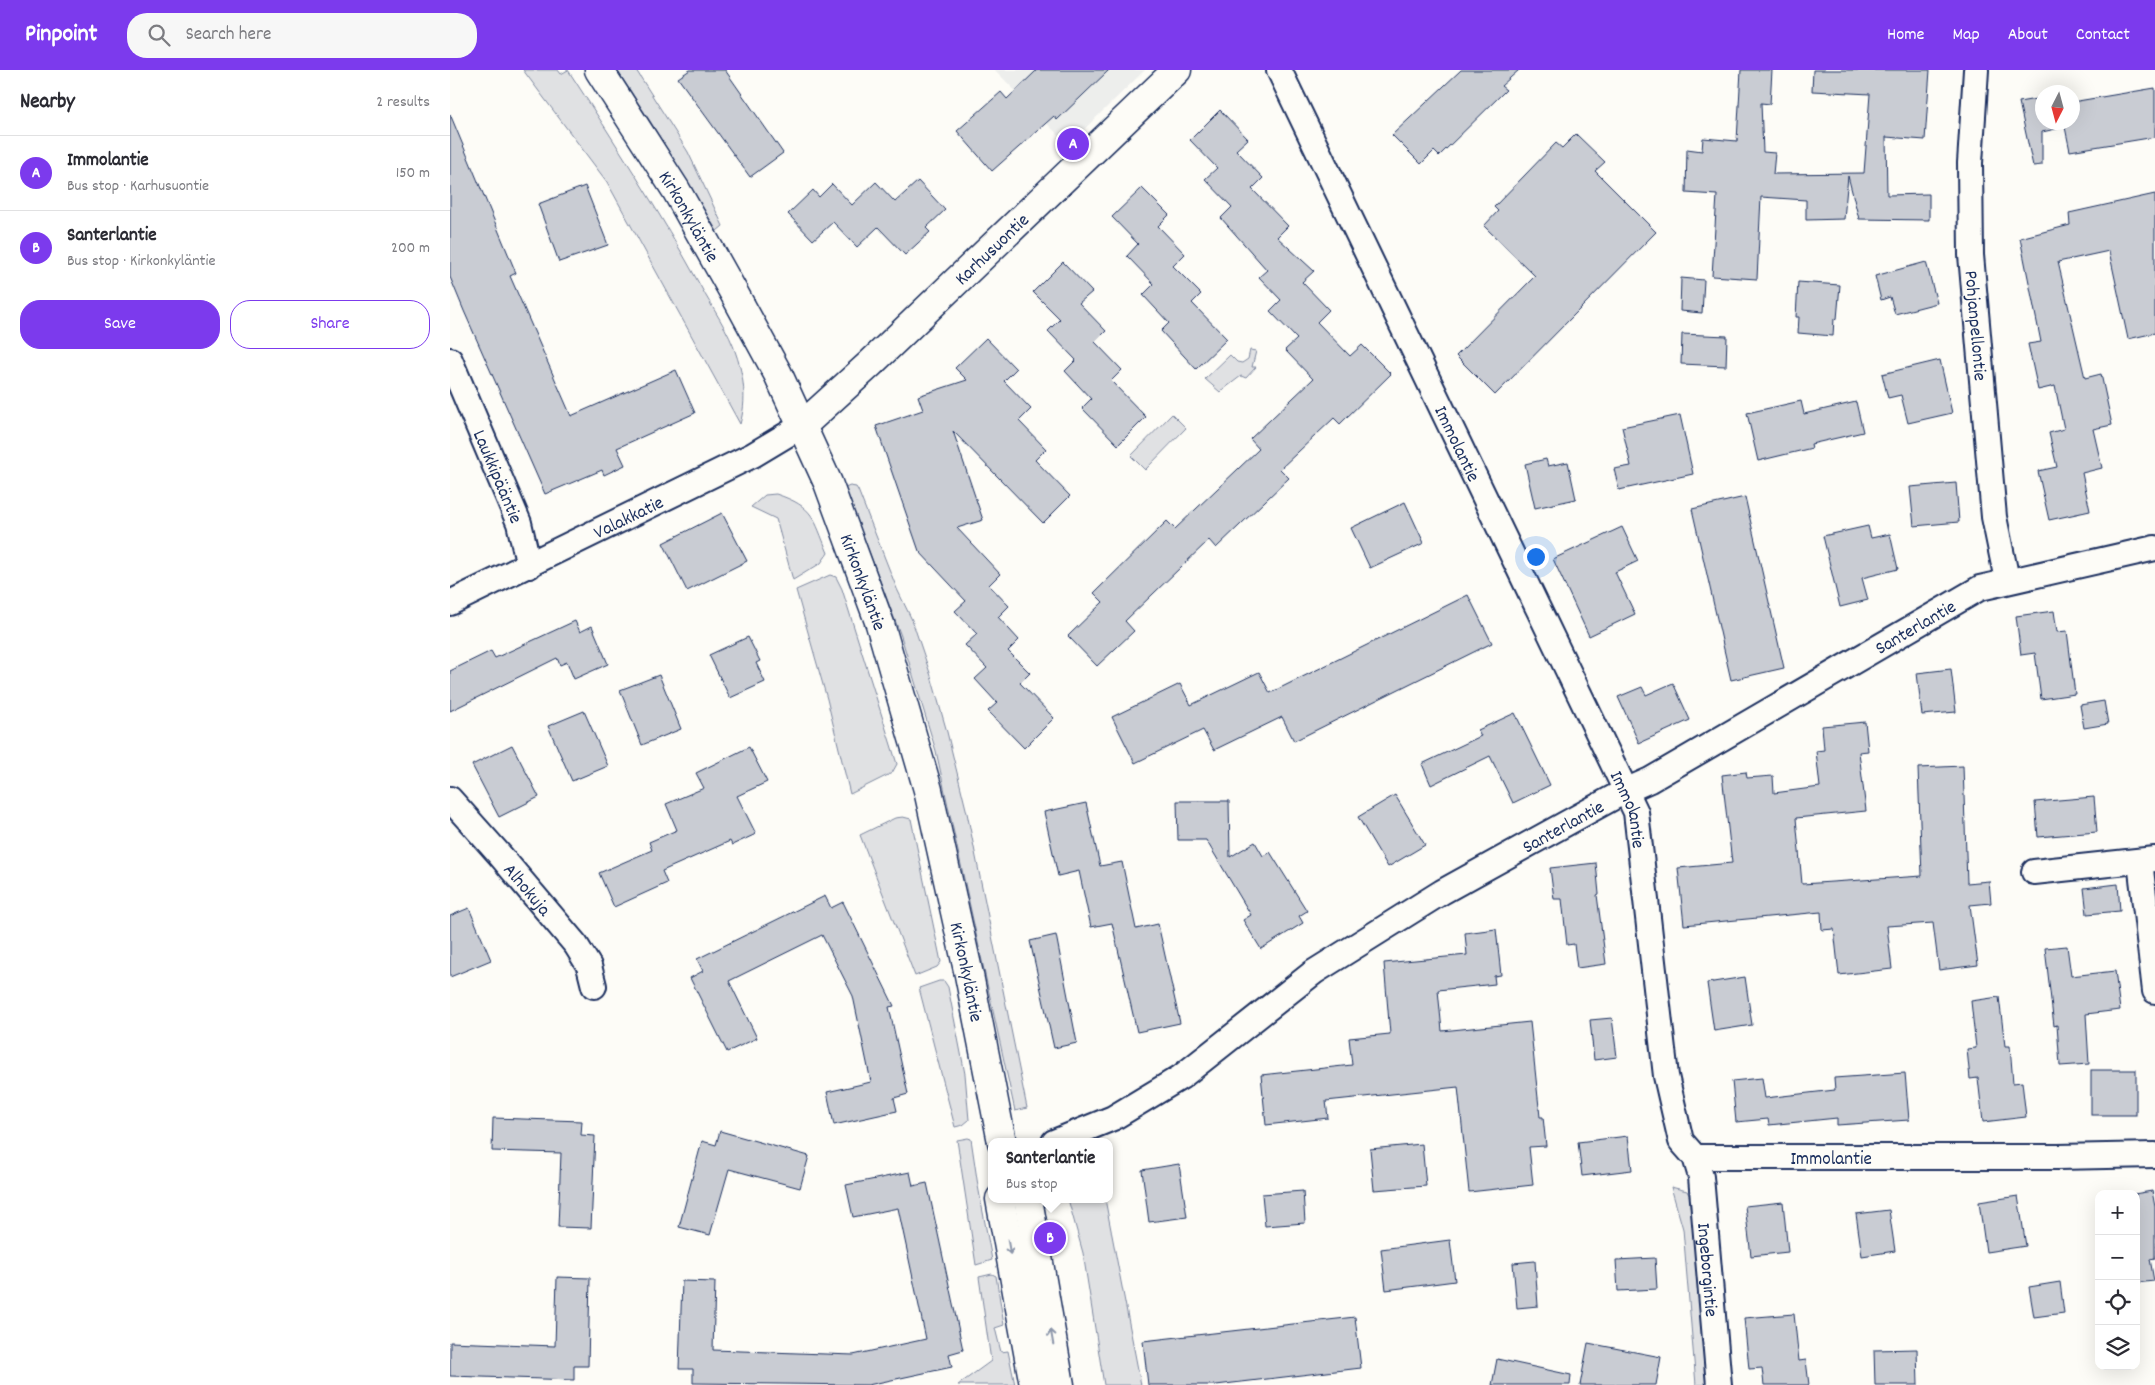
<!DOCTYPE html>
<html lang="en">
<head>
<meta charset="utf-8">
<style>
  :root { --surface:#fff; --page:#f7f7f7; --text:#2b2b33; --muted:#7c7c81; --line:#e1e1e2; --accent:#7c3aed }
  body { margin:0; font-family:Dekko,sans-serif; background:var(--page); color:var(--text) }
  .controls { position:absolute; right:15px; bottom:15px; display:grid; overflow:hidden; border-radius:10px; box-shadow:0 5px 20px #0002 }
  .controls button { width:45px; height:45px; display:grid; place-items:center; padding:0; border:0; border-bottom:1px solid var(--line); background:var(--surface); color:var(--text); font:25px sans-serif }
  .compass { position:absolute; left:1585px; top:15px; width:45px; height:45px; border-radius:50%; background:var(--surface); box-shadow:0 5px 20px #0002; rotate:186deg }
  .you { position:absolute; left:1085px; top:486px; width:18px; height:18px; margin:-12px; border:4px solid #fff; border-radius:50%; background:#1a73e8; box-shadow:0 0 0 8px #1a73e833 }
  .badge { display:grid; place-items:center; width:32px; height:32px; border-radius:50%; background:var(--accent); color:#fff; font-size:16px; font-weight:700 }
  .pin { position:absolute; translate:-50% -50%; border:2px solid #fff; box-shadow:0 1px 5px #0006 }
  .popup { position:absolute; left:538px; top:1068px; width:125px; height:65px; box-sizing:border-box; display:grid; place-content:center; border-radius:10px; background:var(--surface); filter:drop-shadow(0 1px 4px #0005); font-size:16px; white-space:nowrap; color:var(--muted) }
  .popup b { font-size:19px; color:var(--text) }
  .popup::after { content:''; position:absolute; left:50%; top:100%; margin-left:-10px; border:10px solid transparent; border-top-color:var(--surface) }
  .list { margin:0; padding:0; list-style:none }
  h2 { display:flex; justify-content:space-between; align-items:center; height:65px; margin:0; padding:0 20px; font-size:21px }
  h2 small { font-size:16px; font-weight:400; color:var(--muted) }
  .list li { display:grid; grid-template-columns:32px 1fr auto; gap:15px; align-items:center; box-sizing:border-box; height:75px; padding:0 20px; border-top:1px solid var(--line) }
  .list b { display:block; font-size:19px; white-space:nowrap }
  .list p { margin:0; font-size:16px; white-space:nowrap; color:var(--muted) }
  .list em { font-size:16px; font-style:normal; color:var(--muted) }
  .actions { display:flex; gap:10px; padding:15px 20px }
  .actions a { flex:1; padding:11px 0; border:1px solid var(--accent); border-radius:20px; text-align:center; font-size:18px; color:var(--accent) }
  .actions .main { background:var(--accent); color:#fff }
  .icon { flex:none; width:28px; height:28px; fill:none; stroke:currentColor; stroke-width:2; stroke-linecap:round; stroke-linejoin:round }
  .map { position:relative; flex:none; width:1705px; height:1315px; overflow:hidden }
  header { display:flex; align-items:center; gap:30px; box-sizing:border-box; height:70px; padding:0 25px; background:var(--accent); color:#fff }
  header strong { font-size:24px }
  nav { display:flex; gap:28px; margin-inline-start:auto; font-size:18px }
  .search { width:350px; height:45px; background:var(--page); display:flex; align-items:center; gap:12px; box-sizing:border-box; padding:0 18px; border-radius:20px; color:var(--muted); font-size:19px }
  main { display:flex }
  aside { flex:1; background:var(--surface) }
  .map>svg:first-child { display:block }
  .built { fill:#edeeec }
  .green { fill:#e0e1e3; stroke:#7e88a0 }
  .building { fill:#c9ccd3; stroke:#1b2f5e }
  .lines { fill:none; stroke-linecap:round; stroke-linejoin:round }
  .minor-casing { stroke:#1b2f5e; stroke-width:28 }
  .tertiary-casing { stroke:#1b2f5e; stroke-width:31 }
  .minor { stroke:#fdfcf7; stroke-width:24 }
  .tertiary { stroke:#fdfcf7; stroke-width:28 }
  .oneway { stroke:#8c96aa }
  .labels { text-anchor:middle; stroke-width:4; stroke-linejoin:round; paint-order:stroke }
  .street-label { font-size:19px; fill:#1b2f5e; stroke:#fdfcf7 }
</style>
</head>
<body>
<header>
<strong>Pinpoint</strong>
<div class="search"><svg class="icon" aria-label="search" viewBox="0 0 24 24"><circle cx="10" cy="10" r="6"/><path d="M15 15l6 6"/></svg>Search here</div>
<nav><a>Home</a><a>Map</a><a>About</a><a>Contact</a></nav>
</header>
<main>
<aside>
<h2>Nearby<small>2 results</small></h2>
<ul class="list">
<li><span class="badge">A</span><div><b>Immolantie</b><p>Bus stop · Karhusuontie</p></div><em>150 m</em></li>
<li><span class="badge">B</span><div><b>Santerlantie</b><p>Bus stop · Kirkonkyläntie</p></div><em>200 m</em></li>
</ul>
<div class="actions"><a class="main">Save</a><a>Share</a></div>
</aside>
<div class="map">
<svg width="1705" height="1315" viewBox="0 0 1705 1315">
  <rect width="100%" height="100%" fill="#fdfcf7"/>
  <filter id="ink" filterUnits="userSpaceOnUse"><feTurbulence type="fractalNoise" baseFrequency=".02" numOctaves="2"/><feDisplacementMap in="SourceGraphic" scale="10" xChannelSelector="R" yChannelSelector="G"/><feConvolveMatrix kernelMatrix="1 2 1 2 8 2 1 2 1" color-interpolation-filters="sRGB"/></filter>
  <g filter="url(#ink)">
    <path class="built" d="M545,0h150l-77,75z"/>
    <g class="green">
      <path d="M73,0h35l3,4 7,-4c46,71 92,142 133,217 10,19 29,46 35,67 8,23 11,46 4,70l-133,-242z"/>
      <path d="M167,0h19l52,82 35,74 -6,5 -67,-110z"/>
      <path d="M800,280l6,1 -4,16h4l-10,11 -5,-2 -21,16 -15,-13 25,-24 7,7 5,1 6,-4z"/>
      <path d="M722,344l14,14 -41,42 -14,-14z"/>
      <path d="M400,416l6,1 2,3 39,99 15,31 19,56 16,56 20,81 60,295 -12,3 -79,-360 -35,-115 -56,-148z"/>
      <path d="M326,424c39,13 37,24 52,59l-7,10 -28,17 -17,-61 -25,-12 14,-12z"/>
      <path d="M380,505l6,2 6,12 55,175 -5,9 -42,21 -23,-95 -31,-109z"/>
      <path d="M453,747l8,2 30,143 -4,5 -22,9 -55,-141 35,-17z"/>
      <path d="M489,911h5l4,6 17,87 4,46 -6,5 -8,2 -36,-139z"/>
      <path d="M518,1068l3,1 7,47 14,74 -16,5 -19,-125z"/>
      <path d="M1221,1117l16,4 8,16 16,178h-15l-13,-156z"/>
      <path d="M618,1129h37l36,186h-37l-21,-132z"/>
      <path d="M542,1204l4,2 8,49 -9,3 6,24 7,-1 7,34h-57l33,-24 -12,-84z"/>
    </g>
    <g class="building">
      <path d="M240,0h35l58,83 -33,24 -72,-99z"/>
      <path d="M587,0h72l-52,50 -3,-4 -62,55 -35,-40 44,-39 6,7z"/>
      <path d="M1011,0h58l-18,16 5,4 -67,66 -5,-5 -13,13 -29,-29z"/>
      <path d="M1291,0h31l-2,34 -9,-1 2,49 12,1 -2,21 91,-1 6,-79 -58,-3 1,-21h117l-5,70 -39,-3 1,58 42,-1v26l-70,-1 -11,-43 -4,43 -38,1v-20l-45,-3 -4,82 -45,-3 5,-81 -31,-2 1,-44 15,2 1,-13 34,3z"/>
      <path d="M1705,18v49l-85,14 -5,-24 -23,5v33l-9,1 -14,-64 23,-4v24h30v-20z"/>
      <path d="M770,40l28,29 -12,11 27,28 -11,11 36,37 -11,11 37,34 -12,11 27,28 -12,12 33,34 12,-11 29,29 -51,50 -6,-6 -54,51 9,9 -73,70 -7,-8 -84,81 9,10 -37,35 -29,-30 35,-34 -9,-9 73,-72 8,8 84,-80 -9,-10 63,-60 -28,-29 12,-11 -27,-28 11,-11 -22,-23 8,-7 -46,-52 11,-11 -27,-28 12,-11 -27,-28z"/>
      <path d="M0,44l66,159 -6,3 61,140 105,-46 19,43 -78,35 8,17 -21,10 -2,-5 -57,24 -81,-183 -14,-34z"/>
      <path d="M1126,64l29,28 -10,9 61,61 -161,163 -39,-39 79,-80 -51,-50 14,-15 -4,-4 62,-64 6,5z"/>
      <path d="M468,111l27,29 -19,18 4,4 -25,23 -27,-28 -21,20 -24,-25 -20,18 -25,-26 25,-24 6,7 13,-13 20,21 24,-23 19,20z"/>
      <path d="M135,116l23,59 -49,17 -21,-58z"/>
      <path d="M692,118l27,27 -11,11 27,28 -12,12 28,28 -9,9 35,36 -31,30 -35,-38 8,-8 -26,-28 11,-11 -27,-28 11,-12 -26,-27z"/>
      <path d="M1705,124v139l-27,6 -19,-88 -51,11 27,116 16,-4 11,51 -19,4 9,39 -20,5 8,38 -41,9 -11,-49 19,-4 -8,-34 15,-4 -9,-43 -17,4 -10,-46 13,-2 -21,-104 50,-13 -1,-12z"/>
      <path d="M613,192l29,30 -13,11 27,28 -11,11 27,28 -11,11 35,36 -28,28 -36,-37 9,-9 -26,-28 11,-11 -28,-29 12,-12 -27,-27z"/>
      <path d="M1476,192l11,41 -42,11 -5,-17 -9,3 -6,-24z"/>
      <path d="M1231,208l23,2 -2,33 -22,-2z"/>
      <path d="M1348,212l42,3 -3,34 -3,-1 -1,18 -35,-3 1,-16h-3z"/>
      <path d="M1232,264l45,2 -1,30 -45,-2z"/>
      <path d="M536,268l30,31 -12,12 27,28 -12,12 27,28 -11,11 35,36 -27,27 -90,-92 30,89 -26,8 43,46 -11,11 20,21 -11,11 21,23 -11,11 22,22 -10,10 34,35 -30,30 -36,-37 9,-8 -22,-24 12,-11 -22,-23 12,-11 -22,-23 11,-10 -47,-50 -43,-125 47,-16 -5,-14 49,-16 -12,-12z"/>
      <path d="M1490,290l12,53 -44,10 -7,-28 -13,3 -6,-24z"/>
      <path d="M1351,331l3,13 52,-12 7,30 -52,12 1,4 -54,13 -11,-48z"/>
      <path d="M1230,345l13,59 -74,16 -5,-21 17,-3 -9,-39z"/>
      <path d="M1096,389l2,7 20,-4 8,37 -41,9 -10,-44z"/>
      <path d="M1506,413l3,39 -45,4 -4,-39z"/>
      <path d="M1295,427l39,171 -53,12 -39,-171z"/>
      <path d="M955,432l19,41 -54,25 -19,-40z"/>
      <path d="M272,443l25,48 -60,30 -24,-48z"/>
      <path d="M1418,456l3,12 19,-4 8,35 -36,9 6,22 -28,7 -17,-71z"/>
      <path d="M1172,457l16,34 -23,11 20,42 -46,22 -36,-77z"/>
      <path d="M1018,525l24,48 -198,98 -12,-24 -68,33 -11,-20 -68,33 -23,-46 68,-33 11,21 68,-33 11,21z"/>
      <path d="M1604,541l3,21 10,-1 8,63 -34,5 -6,-46 -14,2 -5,-39z"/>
      <path d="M125,551l5,11 12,-6 16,38 -34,15 -7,-17 -7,3 -3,-7 -107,53v-40l41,-20 4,7z"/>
      <path d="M298,567l12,24 -4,2 9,19 -35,16 -21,-43z"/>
      <path d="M1501,599l5,43 -34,3 -5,-42z"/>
      <path d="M209,605l22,54 -39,16 -22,-55z"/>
      <path d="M1223,613l17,37 -51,23 -21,-46 24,-10 4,8z"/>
      <path d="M1654,631l4,23 -24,4 -4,-23z"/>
      <path d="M134,641l24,55 -36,15 -24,-55z"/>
      <path d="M1065,643l35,72 -37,18 -23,-47 -59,29 -9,-21 59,-28 -3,-6z"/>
      <path d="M1415,652l3,29 -9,1 7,59 -70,7 6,66 120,-8 -4,-108 45,-2 4,117 22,-2 2,22 -21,2 8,60 -39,5 -6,-47 -46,3 5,43 -53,6 -5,-46 -12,1 -1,-18 -137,13 -6,-57 54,-5 -10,-88 24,-3 1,6 26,-2 1,17 46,-6 -4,-36 8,-1 -2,-24z"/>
      <path d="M62,675l27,52 -40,20 -27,-52z"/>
      <path d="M299,677l18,35 -30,14 19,38 -24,11 -2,-4 -68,30 5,12 -53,24 -15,-34 53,-23 -3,-8 28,-12 -11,-26 38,-16 -8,-15z"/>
      <path d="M945,725l30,50 -37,22 -30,-50z"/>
      <path d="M1644,727l3,35 -59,5 -3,-35z"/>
      <path d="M727,731h52l1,56 25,-15 8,14 7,-4 37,59 -8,5 4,7 -42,26 -18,-29 8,-5 -45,-75h-28z"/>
      <path d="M636,733l14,63 22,-4 14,67 22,-5 22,99 -43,9 -25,-109 -21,4 -12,-56 -21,5 -14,-64z"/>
      <path d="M1146,793l3,31 -2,1 9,69 -29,4 -3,-24 -7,1 -5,-46h-8l-4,-31z"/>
      <path d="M1668,814l2,27 -33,3 -3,-26z"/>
      <path d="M375,826l6,12 12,-6 51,104 -5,1 19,87 -14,4 3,13 -63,14 -7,-33 44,-10 -18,-86 -31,-61 -93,46 28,57 -30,14 -37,-74 13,-7 -6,-12z"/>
      <path d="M19,838l22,52 -41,17v-61z"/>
      <path d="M1046,859l5,46 -7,1 1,8 -57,6 4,41 88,-9 10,95h3l3,29 -17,1 4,38 -64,7 -11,-105 -132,14 2,17 -62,7 -5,-50 91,-10 -3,-27 41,-4 -6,-71 83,-8 -2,-22z"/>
      <path d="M606,865l21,108 -23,5 -24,-107z"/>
      <path d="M1617,876l4,30 44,-5 5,39 -34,4 3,50 -29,2 -3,-41 -3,1 -9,-78z"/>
      <path d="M1295,907l7,48 -38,6 -7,-48z"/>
      <path d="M1549,927l6,49h5l3,37 9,-1 4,35 -43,5 -5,-44 -8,1 -3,-30 9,-1 -5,-47z"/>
      <path d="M1162,948l5,39 -23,3 -4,-40z"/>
      <rect x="1641" y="1000" width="45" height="45"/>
      <path d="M1455,1003l4,47 -72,5v-7l-68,7 -1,-6 -32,3 -4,-41 30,-3 3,20 70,-8 -1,-12z"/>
      <path d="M43,1048l89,3 -1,14 14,1 -4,92 -33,-1 3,-74 -69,-2z"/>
      <path d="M270,1061l89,25 -9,32 -71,-19 -19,66 -31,-8 23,-86 14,4z"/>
      <path d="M1178,1066l4,34 -50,6 -4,-34z"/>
      <path d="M972,1074l4,42 -52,4 -4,-41z"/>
      <path d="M729,1094l8,53 -38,5 -7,-52z"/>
      <path d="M460,1102l3,14 14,-3 36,167 -14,4 3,13 -84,18 -175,-2v-14h-14l3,-88 33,1 -2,68 140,5 73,-16 -28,-131 -45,9 -7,-32z"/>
      <path d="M853,1121l2,32 -40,3 -3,-32z"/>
      <path d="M1702,1121l3,16v51l-5,1 4,22 -18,2v-89h-2z"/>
      <path d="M1568,1126l8,50 -40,6 -7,-50z"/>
      <path d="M1333,1132l5,50 -37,4 -6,-50z"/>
      <path d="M1439,1140l6,41 -33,5 -6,-42z"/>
      <path d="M1000,1170l5,41 -69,9 -5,-41z"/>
      <path d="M1205,1188l2,31 -39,2 -2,-31z"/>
      <path d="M1085,1191l3,45 -21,2 -4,-45z"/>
      <path d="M107,1207l33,1 -2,88h-14v14l-124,-4v-34l105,4z"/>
      <path d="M1610,1212l4,31 -30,4 -5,-30z"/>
      <path d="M1344,1244l5,47 7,-1 3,25h-45l-2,-17 -13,1 -5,-51z"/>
      <path d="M905,1247l6,51 -145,17h-68l-5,-44z"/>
      <path d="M1138,1273l73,14 -5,28h-76z"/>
      <path d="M1467,1279l1,36h-43l-1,-35z"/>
      <path d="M1047,1289l74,16 -1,10h-78z"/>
    </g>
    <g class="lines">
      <defs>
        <g id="minor">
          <path id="s1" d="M829,0l357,742 30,264 15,65 14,16 6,20 18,208"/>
          <path id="s2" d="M1526,0l-6,93 1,92 23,262 13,63"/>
          <path id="s3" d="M0,290l69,163 10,43"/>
          <path id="s4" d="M0,533l303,-148 50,-30"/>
          <path id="s5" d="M0,729l49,55 77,91 13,21 5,20"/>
          <path d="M1690,791l15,130"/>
          <path d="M1584,802l121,-13"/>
          <path id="s6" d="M604,1072l59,-24 68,-41 133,-105 128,-80 183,-101 25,-11 330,-192 175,-40"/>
          <path id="s7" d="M1245,1087h363l97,-2"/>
        </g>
        <g id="tertiary">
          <path id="s8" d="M149,0l77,120 58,103 44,81 50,109 52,141 48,166 41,185 33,167"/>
          <path id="s9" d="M353,355l67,-61 307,-294"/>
          <path d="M550,1129l34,186"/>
          <path d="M578,1129l32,186"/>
        </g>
      </defs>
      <use href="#minor" class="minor-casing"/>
      <use href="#tertiary" class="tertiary-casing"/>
      <use href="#minor" class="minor"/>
      <use href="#tertiary" class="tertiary"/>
    </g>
    <defs><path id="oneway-shaft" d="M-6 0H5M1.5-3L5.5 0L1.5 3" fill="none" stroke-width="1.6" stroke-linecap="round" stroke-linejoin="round" transform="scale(1.25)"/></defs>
    <g class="oneway">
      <use href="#oneway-shaft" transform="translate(559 1177) rotate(80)"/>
      <use href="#oneway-shaft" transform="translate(602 1267) rotate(-100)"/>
    </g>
  </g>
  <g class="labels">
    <g class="street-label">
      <text dy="7" stroke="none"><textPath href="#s8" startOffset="172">Kirkonkyläntie</textPath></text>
      <text dy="7" stroke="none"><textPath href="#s9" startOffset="258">Karhusuontie</textPath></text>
      <text dy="7" stroke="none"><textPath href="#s2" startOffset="256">Pohjanpellontie</textPath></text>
      <text dy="7" stroke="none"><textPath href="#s1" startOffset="414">Immolantie</textPath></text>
      <text dy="7" stroke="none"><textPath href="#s3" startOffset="126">Laukkipääntie</textPath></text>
      <text dy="7" stroke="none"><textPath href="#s4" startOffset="198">Valakkatie</textPath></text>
      <text dy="7" stroke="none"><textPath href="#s8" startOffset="578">Kirkonkyläntie</textPath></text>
      <text dy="7" stroke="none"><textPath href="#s6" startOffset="1006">Santerlantie</textPath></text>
      <text dy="7" stroke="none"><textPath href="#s1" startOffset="819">Immolantie</textPath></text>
      <text dy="7" stroke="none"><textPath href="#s6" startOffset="601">Santerlantie</textPath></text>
      <text dy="7" stroke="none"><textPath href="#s5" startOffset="119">Alhokuja</textPath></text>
      <text dy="7" stroke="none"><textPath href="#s8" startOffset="982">Kirkonkyläntie</textPath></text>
      <text dy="7" stroke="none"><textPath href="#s7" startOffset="136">Immolantie</textPath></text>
      <text dy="7" stroke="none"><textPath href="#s1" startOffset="1291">Ingeborgintie</textPath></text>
    </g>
  </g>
</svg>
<div class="controls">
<button>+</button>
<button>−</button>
<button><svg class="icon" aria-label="locate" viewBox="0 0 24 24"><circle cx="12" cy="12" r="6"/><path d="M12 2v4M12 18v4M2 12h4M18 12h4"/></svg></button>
<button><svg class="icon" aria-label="layers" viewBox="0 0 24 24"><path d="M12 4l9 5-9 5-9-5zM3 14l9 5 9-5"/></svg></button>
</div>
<svg class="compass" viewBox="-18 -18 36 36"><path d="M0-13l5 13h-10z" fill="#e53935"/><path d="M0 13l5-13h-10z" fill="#7c7c81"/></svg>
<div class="you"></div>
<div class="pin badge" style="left:623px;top:74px">A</div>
<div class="pin badge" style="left:600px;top:1168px">B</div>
<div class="popup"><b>Santerlantie</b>Bus stop</div>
</div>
</main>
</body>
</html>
